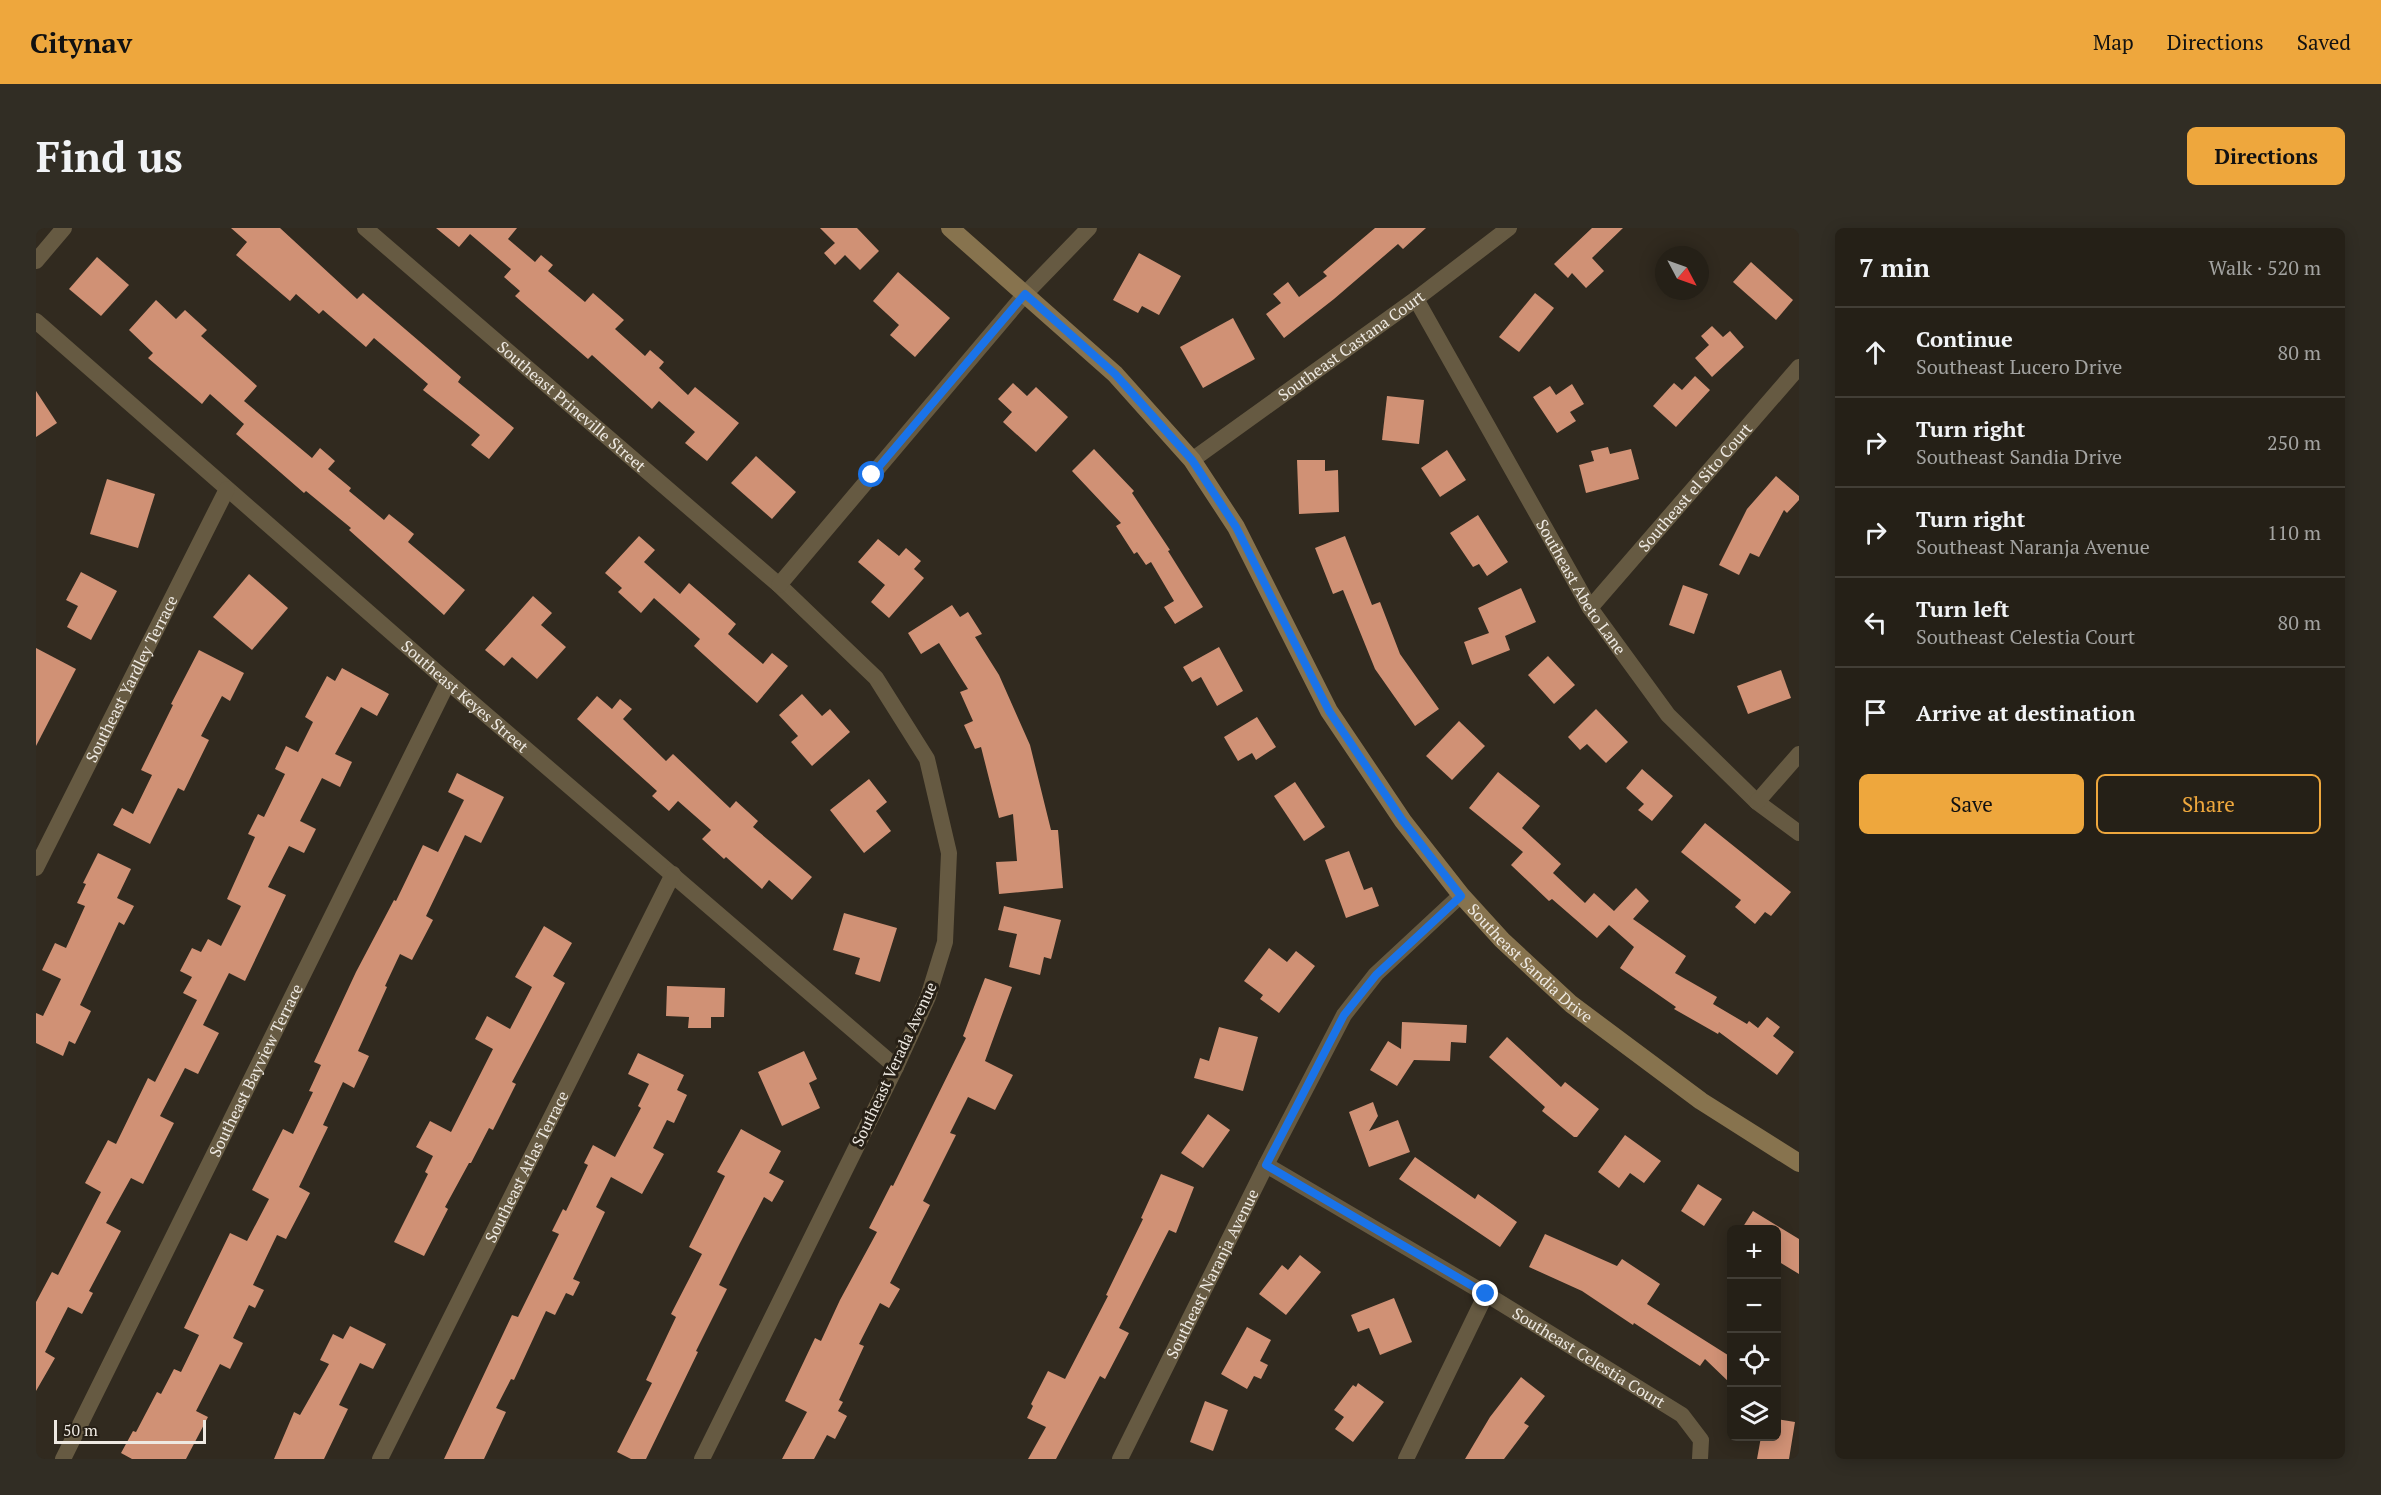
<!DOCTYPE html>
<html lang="en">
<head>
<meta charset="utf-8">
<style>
  :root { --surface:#252017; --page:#312d24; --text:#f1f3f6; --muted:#a3a3a1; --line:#423e36; --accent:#eea73d }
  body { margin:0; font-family:"PT Serif",serif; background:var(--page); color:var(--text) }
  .controls { position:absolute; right:18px; bottom:18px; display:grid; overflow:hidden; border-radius:9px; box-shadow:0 3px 15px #0003 }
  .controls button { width:54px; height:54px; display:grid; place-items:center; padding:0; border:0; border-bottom:2px solid var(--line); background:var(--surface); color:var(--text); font:30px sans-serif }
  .compass { position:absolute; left:1619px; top:18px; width:54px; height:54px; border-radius:50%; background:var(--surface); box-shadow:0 3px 15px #0003; rotate:131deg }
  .scale { position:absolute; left:18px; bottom:15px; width:152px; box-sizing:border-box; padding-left:6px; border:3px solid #eee9e2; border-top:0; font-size:16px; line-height:21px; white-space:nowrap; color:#eee9e2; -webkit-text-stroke:4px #272016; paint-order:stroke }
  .stop { position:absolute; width:18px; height:18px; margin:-14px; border:4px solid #1a73e8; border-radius:50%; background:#fff }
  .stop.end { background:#1a73e8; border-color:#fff; box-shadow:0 2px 6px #0008 }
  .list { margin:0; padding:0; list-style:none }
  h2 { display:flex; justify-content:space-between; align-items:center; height:78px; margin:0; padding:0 24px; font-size:26px }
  h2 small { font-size:20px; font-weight:400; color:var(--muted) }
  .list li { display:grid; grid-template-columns:39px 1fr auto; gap:18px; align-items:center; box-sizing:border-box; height:90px; padding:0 24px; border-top:2px solid var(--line) }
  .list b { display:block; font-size:22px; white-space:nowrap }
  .list p { margin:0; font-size:20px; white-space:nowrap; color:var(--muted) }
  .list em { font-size:20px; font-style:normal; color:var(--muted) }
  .actions { display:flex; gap:12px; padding:18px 24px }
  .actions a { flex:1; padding:14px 0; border:2px solid var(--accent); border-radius:9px; text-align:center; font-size:21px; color:var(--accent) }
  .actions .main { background:var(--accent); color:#111 }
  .icon { flex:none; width:33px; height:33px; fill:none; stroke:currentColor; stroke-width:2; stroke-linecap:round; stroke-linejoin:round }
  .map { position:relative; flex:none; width:1763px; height:1231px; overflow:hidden; border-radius:9px }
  header { display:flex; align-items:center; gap:36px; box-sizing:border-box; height:84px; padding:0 30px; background:var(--accent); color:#111 }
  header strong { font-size:28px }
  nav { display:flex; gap:33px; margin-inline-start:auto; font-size:21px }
  .intro { display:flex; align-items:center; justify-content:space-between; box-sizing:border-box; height:144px; padding:0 36px }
  h1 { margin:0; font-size:42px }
  .button { padding:15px 27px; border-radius:9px; background:var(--accent); color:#111; font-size:21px; font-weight:700 }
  main { display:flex; gap:36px; padding:0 36px }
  aside { flex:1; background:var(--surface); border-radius:9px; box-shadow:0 3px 15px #0003 }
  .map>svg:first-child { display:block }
  .building { fill:#d09175 }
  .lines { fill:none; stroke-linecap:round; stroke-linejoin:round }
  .street { stroke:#665a42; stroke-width:16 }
  .secondary { stroke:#87734e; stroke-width:18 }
  .route { stroke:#1a73e8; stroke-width:8 }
  .labels { text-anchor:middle; stroke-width:6; stroke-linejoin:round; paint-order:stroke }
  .street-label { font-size:16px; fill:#eee9e2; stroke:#272016 }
</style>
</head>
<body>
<header>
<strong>Citynav</strong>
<nav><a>Map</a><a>Directions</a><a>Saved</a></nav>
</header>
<div class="intro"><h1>Find us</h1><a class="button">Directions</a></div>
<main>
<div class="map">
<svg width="1763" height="1231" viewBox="0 0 1763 1231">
  <rect width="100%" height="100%" fill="#312a1f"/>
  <g class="building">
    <path d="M195,0h49l77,71 6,-6 98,84 -3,5 56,46 -25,31 -18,-14 9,-10 -57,-45 5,-6 -54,-46 -8,9 -43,-37 -4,4 -23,-20 -6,7 -54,-46 11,-13z"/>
    <path d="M400,0h81l-9,11 27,23 6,-7 12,10 -5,6 37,31 8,-9 31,27 -9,9 30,27 5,-6 14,12 -5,6 29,27 7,-8 44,36 -32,38 -22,-18 10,-11 -36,-31 -7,8 -60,-54 -4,4 -73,-63 5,-5 -16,-14 7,-8 -41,-35 -11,13z"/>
    <path d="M784,0h37l22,23 -19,19 -15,-15 -10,10 -11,-12 11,-10z"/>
    <path d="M1339,0h51l-23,21 -5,-5 -64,55 -50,39 -18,-24 15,-11 -8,-9 15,-12 11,15 28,-21 -4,-4z"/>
    <path d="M1556,0h31l-31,30 12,13 -18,17 -14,-15 -4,5 -14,-14z"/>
    <path d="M1103,25l42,23 -22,39 -17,-9 -4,7 -25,-13z"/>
    <path d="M61,29l32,28 -28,31 -32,-27z"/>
    <path d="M1715,34l42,38 -17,20 -43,-38z"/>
    <path d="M862,44l52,46 -35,39 -25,-22 9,-10 -26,-24z"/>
    <path d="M1499,65l19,15 -35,44 -20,-15z"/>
    <path d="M120,72l20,19 9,-9 22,20 -6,6 56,50 -13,15 68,57 8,-10 15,13 -7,8 23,19 -2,3 35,29 5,-6 25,20 -6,8 57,48 -21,25 -95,-85 2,-2 -45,-37 -2,2 -68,-59 8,-10 -34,-30 -8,10 -54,-46 5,-5 -24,-23z"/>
    <path d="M1197,90l22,41 -52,29 -23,-41z"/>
    <path d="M1676,98l11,11 7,-6 14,16 -32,30 -17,-19 14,-13 -8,-9z"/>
    <path d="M1659,148l15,14 -34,37 -23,-21 21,-23 8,7z"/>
    <path d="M977,155l14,13 9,-9 32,30 -32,35 -33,-30 9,-10 -14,-13z"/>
    <path d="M1536,156l12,20 -14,8 6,9 -19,12 -24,-36 17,-11 6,9z"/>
    <path d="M0,163l21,32 -21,14z"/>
    <path d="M1351,168l37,4 -5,44 -37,-4z"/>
    <path d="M1572,219l2,7 21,-5 8,30 -53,14 -7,-28 15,-4 -3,-10z"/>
    <path d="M1058,221l40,42 -2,2 38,57 -2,1 35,56 -28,17 -11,-17 10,-6 -23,-39 -5,3 -9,-13 -3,2 -18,-28 5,-3 -49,-52z"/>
    <path d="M1411,222l19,30 -26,17 -19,-29z"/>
    <path d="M720,228l40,36 -24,27 -41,-36z"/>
    <path d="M1261,232h28v11l13,-1 1,42 -40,2z"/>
    <path d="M1740,248l23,20v4l-12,13 -3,-3 -25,47 -9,-4 -11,22 -20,-10 28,-56z"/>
    <path d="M71,251l48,15 -17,54 -48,-14z"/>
    <path d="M1442,287l30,47 -21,14 -8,-12 -6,3 -23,-34z"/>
    <path d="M603,308l16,14 -11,12 36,32 9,-11 47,41 -8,10 35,30 9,-11 16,13 -31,37 -63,-57 6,-7 -46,-41 -13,15 -23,-21 4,-4 -17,-15z"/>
    <path d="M1309,308l27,69 8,-3 20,52 39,55 -24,17 -40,-57 -32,-79 -10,4 -18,-46z"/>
    <path d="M842,311l21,17 7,-8 15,13 -7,8 10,9 -35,40 -18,-16 14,-17 -27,-23z"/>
    <path d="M45,344l36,19 -26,49 -24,-13 11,-21 -12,-6z"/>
    <path d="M213,346l39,34 -36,42 -39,-33z"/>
    <path d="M1647,357l25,9 -14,40 -25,-9z"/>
    <path d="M1485,360l15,34 -31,14 5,14 -38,15 -8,-23 25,-9 -11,-25z"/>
    <path d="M497,368l19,17 -11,12 25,22 -29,32 -25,-22 -8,9 -19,-16z"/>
    <path d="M916,377l8,12 8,-5 14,22 -7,3 24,38 31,70 21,85h7l5,58 -64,6 -3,-32 21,-1 -4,-47 -14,4 -18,-71 -6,2 -11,-24 9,-4 -13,-29 8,-3 -29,-46 -18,11 -13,-21z"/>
    <path d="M1183,419l24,44 -26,15 -16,-29 -9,5 -9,-15z"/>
    <path d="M0,420l40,21 -40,77z"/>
    <path d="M163,422l45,23 -14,28 -8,-5 -21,40 8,4 -25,51 -6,-3 -28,56 -37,-19 9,-17 11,6 19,-39 -11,-5 32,-65 -2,-1z"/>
    <path d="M1512,428l27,29 -21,19 -26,-29z"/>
    <path d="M306,440l47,26 -12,22 -16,-9 -26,47 17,8 -12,25 -18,-9 -22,43 16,8 -12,24 -15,-7 -21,41 18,8 -41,86 -16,-8 -26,52 16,8 -21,41 -13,-6 -25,48 14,7 -31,61 -12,-6 -25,45 15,8 -32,60 4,2 -11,21 -14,-7 -23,45 10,6 -19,33v-89l16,-30 6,3 43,-83 -16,-9 23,-43 8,4 32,-66 7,4 42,-82 -14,-7 9,-16 -12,-6 12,-23 9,4 7,-13 13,7 20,-40 -14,-7 28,-62 -7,-3 10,-20 6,3 21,-43 -10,-5 11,-23 12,6 15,-30 -8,-5 22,-41 8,5z"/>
    <path d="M1745,442l10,28 -43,16 -11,-28z"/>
    <path d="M766,466l20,22 8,-7 20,23 -38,34 -21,-24 7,-6 -19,-21z"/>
    <path d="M561,468l15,13 8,-10 12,10 -9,10 43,42 7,-7 57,54 6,-7 22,20 -5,6 59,50 -20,23 -23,-20 -7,9 -36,-32 -2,2 -22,-20 9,-9 -33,-29 -9,10 -17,-15 5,-5 -80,-72z"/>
    <path d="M1560,481l32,33 -22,21 -19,-19 -7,6 -12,-13z"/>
    <path d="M1221,489l19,30 -20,13 -4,-7 -14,8 -14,-24z"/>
    <path d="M1423,493l26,25 -33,34 -26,-24z"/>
    <path d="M1606,541l31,27 -21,25 -14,-11 6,-6 -18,-16z"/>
    <path d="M1462,544l42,34 -18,22 39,36 -8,9 32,30 9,-10 20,18 22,-23 13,13 -16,18 53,37 -11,17 42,24 -4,7 34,20 2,-3 9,7 9,-11 13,10 -7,9 21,16 -17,23 -58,-43 -1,2 -44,-25 2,-2 -56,-39 14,-21 -25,-22 -12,13 -45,-39 -3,2 -38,-36 12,-13 -54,-44z"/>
    <path d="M421,545l47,24 -23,46 -16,-8 -39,81 7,4 -21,40 -12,-6 -15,32 2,1 -29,64 11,5 -15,32 -11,-6 -20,43 5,2 -29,60 11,6 -24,46 -9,-4 -24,50 11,5 -9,18 -6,-3 -16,33 10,5 -13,26 -10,-5 -24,47 12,6 -22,42h-54l-11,-6 12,-22 3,1 21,-40 4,2 13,-25 7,3 18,-37 -15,-7 46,-95 17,8 22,-42 -17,-9 31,-61 10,5 20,-42 -4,-1 12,-26 -7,-3 42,-90 38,-72 2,1 27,-56 15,7 26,-52 -16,-8z"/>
    <path d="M833,551l18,23 -11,9 15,20 -27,22 -34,-43z"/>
    <path d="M1259,554l30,45 -21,14 -30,-45z"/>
    <path d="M1669,595l86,69 -20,24 -6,-4 -10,12 -20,-17 6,-7 -60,-48z"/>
    <path d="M1313,623l15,39 8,-3 7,19 -33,12 -21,-58z"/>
    <path d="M62,625l33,16 -14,29 17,8 -10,19 -5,-3 -39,83 11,6 -16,33 -6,-3 -6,15 -27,-13v-30l7,3 18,-37 -19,-9 13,-27 11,5 19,-42 -8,-3 9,-19 -3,-1z"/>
    <path d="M968,678l57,14 -10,39 -7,-2 -4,18 -31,-8 8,-33 -19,-4z"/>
    <path d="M808,685l53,15 -17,54 -25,-8 5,-16 -27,-8z"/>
    <path d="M508,698l28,17 -19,33 12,7 -53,99 4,2 -23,46 -4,-2 -18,35h-2l-24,44 3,2 -24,47 -30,-14 34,-68 -3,-2 8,-16 -17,-9 14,-26 21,11 42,-83 -18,-10 12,-23 23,13 22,-42 -17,-10z"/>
    <path d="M1233,720l18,14 9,-11 19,15 -36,47 -19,-14 3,-4 -19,-14z"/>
    <path d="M949,750l27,9 -27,74 28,14 -18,35 -27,-13 -18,36 6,2 -33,66 7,4 -40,78 10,6 -11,19 -9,-5 -21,41 5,2 -25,54 4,2 -5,9 9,5 -12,23 -8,-4 -13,24h-32l25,-47 -22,-11 30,-63 6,3 19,-41 37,-68 -8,-4 22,-43 2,1 73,-148 -3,-2z"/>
    <path d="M631,758l58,2 -1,29h-13v11h-23l1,-11 -23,-1z"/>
    <path d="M1366,794l65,3 -1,18 -15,-1 -1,19 -36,-1 -17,26 -27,-16 18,-29 13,8z"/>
    <path d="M1183,799l39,10 -15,54 -49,-13 6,-20 9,3z"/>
    <path d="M1471,809l54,50 4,-5 34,27 -22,28h-3l-32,-26 3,-4 -56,-50z"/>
    <path d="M768,823l13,28 -8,4 11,25 -38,18 -24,-54z"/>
    <path d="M602,825l46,22 -7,15 10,5 -13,28 -7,-3 -14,28 11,6 -22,40 -31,-17 -15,30 9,5 -32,67 7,3 -7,14 -7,-3 -11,22 -9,-4 -32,69 -3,-1 -15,29 10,4 -22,47h-40l68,-144 6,2 41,-83 -7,-3 11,-22 3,2 22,-46 -4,-2 9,-18 22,12 26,-49 -3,-2 11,-22 -21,-10z"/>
    <path d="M1337,874l5,14 -9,15 29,-11 12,32 -41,15 -20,-55z"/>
    <path d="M1172,886l22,16 -27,38 -22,-15z"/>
    <path d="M705,901l40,22 -12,22 15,8 -12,21 -8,-5 -24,46 -21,42 8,4 -31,62 2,1 -52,107h-15l-14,-7 35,-69 -6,-3 30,-63 -5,-3 31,-60 -13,-7 36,-71 -8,-4z"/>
    <path d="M1589,907l36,26 -17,22 -14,-10 -11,15 -21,-16z"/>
    <path d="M1379,929l60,42 3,-5 39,28 -17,25 -101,-68z"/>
    <path d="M1125,946l33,13 -18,46 -7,-3 -50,98 10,5 -24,46 -5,-3 -44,83h-28l18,-32 -19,-9 6,-12 -2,-2 17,-33 17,8 43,-83 -2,-1 37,-76 -2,-1z"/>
    <path d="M1662,956l24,15 -18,27 -23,-15z"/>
    <path d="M1717,983l46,28v35l-23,-14v-30h-35z"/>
    <path d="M1509,1006l72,32 5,-7 38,25 -13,20 84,53v27l-26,-25 -5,7 -66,-43 -1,2 -51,-34 -53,-24z"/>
    <path d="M1264,1027l21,17 -35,43 -27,-21 23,-29 6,5z"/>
    <path d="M1358,1070l18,44 -32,13 -11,-27 -11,4 -7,-17z"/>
    <path d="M314,1098l36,18 -13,25 -13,-6 -21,42 9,4 -24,50h-50l20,-47 6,3 29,-51 -9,-4 13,-26 10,5z"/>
    <path d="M1211,1099l24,13 -11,21 8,4 -7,14 -7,-3 -7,13 -26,-15z"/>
    <path d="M1485,1149l24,19 -21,27 5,3 -25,33h-39l25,-42z"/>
    <path d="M1322,1155l26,19 -31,40 -18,-13 9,-12 -10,-7 19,-25 3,2z"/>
    <path d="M1169,1173l23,9 -15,41 -23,-9z"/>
    <path d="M1740,1191l19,3 -6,37h-32l4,-22h15z"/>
  </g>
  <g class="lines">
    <g class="street">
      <path id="s1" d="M329,0l414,357 97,93 51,81 22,94 -4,89 -17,55 -32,70 -194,392"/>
      <path d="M0,33l28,-33"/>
      <path id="s2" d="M1380,71l174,309 78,107 89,87 42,31"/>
      <path id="s3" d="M0,93l412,361 448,385"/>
      <path id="s4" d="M1156,232l224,-161 93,-71"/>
      <path d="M743,357l246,-291 64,-66"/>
      <path id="s5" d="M1554,380l209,-241"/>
      <path d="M1721,574l42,-48"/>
      <path id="s6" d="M0,640l191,-379"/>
      <path id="s7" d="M1230,937l220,129 196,121 19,25 -1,19"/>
      <path id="s8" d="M27,1231l385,-777"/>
      <path id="s9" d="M344,1231l293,-585"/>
      <path id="s10" d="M1084,1231l146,-294 78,-150 32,-41 85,-79"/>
      <path d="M1370,1231l80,-165"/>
    </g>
    <path class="secondary" id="s11" d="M914,0l165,146 77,86 44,67 93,184 74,110 58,74 41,45 69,64 130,97 98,62"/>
  </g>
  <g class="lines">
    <path class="route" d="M836,247l153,-181 90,80 77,86 44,67 93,184 74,110 58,75 -85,79 -32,40 -78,150 220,129"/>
  </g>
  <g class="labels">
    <g class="street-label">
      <text dy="6" stroke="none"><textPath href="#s4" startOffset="196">Southeast Castana Court</textPath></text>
      <text dy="6" stroke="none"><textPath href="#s1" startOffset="273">Southeast Prineville Street</textPath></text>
      <text dy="6" stroke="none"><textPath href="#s5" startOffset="160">Southeast el Sito Court</textPath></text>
      <text dy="6" stroke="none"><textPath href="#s2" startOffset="332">Southeast Abeto Lane</textPath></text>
      <text dy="6" stroke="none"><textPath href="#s6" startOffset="212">Southeast Yardley Terrace</textPath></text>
      <text dy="6" stroke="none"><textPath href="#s3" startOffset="570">Southeast Keyes Street</textPath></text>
      <text dy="6" stroke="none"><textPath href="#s11" startOffset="946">Southeast Sandia Drive</textPath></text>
      <text transform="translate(858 836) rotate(-65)" y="6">Southeast Verada Avenue</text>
      <text dy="6" stroke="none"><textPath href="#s8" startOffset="434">Southeast Bayview Terrace</textPath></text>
      <text dy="6" stroke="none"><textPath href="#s9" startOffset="327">Southeast Atlas Terrace</textPath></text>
      <text dy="6" stroke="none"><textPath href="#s10" startOffset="207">Southeast Naranja Avenue</textPath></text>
      <text dy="6" stroke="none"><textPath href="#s7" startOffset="376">Southeast Celestia Court</textPath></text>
    </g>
  </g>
</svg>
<div class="controls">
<button>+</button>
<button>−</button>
<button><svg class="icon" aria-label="locate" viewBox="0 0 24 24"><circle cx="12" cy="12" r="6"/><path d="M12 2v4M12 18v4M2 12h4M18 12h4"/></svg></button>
<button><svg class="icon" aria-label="layers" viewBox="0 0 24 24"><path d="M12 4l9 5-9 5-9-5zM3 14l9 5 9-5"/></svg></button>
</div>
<svg class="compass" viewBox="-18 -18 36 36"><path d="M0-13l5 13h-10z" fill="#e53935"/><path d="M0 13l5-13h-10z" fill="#a3a3a1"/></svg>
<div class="scale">50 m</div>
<div class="stop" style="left:836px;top:247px"></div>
<div class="stop end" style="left:1450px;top:1066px"></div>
</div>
<aside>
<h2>7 min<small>Walk · 520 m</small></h2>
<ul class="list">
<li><svg class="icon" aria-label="ahead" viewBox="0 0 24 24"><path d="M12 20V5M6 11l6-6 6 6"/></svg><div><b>Continue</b><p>Southeast Lucero Drive</p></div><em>80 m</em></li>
<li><svg class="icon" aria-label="right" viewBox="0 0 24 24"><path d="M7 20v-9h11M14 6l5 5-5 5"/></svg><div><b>Turn right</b><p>Southeast Sandia Drive</p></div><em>250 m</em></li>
<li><svg class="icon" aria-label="right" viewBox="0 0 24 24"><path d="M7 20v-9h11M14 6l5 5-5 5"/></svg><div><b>Turn right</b><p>Southeast Naranja Avenue</p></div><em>110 m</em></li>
<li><svg class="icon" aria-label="left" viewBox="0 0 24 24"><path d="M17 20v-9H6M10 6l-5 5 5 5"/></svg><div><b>Turn left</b><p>Southeast Celestia Court</p></div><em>80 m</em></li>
<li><svg class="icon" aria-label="arrive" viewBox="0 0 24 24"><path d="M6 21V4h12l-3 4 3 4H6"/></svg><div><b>Arrive at destination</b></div></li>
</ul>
<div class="actions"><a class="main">Save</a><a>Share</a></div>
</aside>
</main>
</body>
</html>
